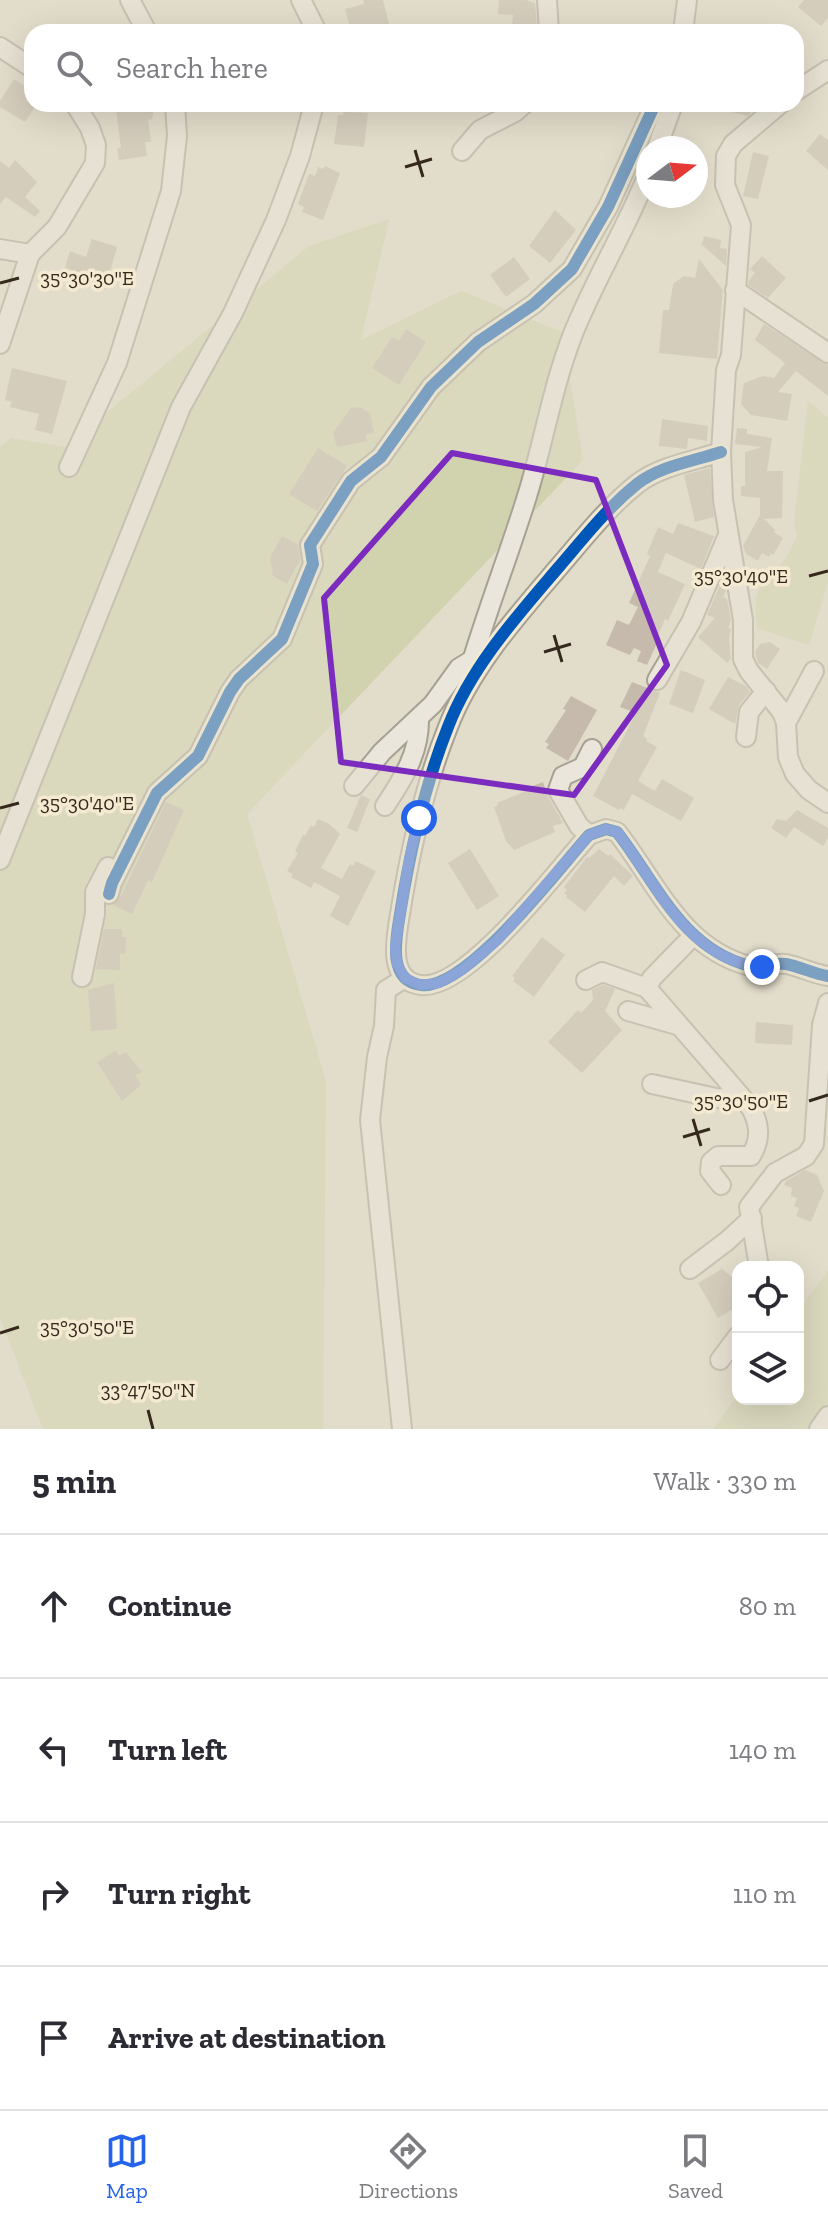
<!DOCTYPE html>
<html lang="en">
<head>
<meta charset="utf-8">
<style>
  :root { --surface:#fff; --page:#f7f7f7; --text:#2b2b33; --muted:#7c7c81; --line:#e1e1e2; --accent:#2563eb }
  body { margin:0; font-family:"Zilla Slab",serif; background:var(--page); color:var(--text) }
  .controls { position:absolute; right:24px; bottom:24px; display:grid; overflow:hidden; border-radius:16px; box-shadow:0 8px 32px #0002 }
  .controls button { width:72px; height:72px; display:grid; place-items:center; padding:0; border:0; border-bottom:2px solid var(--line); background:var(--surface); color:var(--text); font:40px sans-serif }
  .compass { position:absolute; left:636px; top:136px; width:72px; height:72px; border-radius:50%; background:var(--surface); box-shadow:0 8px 32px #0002; rotate:74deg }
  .stop { position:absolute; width:24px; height:24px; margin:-18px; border:6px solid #2563eb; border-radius:50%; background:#fff }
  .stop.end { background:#2563eb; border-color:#fff; box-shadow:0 2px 8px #0008 }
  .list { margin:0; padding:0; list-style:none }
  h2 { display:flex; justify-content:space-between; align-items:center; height:104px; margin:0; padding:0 32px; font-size:34px }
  h2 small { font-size:26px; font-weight:400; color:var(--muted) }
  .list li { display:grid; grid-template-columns:52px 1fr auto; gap:24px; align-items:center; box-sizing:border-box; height:144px; padding:0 32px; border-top:2px solid var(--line) }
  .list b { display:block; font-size:30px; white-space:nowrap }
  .list em { font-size:26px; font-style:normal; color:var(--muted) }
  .icon { flex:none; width:44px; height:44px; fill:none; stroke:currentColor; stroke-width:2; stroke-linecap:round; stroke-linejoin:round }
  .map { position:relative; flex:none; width:828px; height:1429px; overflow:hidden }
  .search { position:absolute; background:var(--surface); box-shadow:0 8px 32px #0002; left:24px; right:24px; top:24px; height:88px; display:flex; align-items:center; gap:20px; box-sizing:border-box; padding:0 28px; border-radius:24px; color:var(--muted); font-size:30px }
  .sheet { height:680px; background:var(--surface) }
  nav { display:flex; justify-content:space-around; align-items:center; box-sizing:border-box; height:112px; border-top:2px solid var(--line); background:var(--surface); font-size:22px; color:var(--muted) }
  nav a { display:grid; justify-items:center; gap:4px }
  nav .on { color:var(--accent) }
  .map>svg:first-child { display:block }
  .green { fill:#d1d2ae }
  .building { fill:#c6baac }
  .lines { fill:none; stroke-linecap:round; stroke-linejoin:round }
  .minor-casing { stroke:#a7a194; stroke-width:22 }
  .minor { stroke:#eae6dc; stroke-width:18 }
  .cycleway-casing { stroke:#f4ead1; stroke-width:17 }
  .cycleway { stroke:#0057b8; stroke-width:12 }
  .route { stroke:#2563eb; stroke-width:10 }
  .marked { fill:none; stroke:#7b2cbf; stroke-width:6; stroke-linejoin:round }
  .ticks { fill:none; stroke:#35291d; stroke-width:3 }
  .ticks-label { font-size:20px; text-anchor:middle; fill:#35291d; stroke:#f4ead1; stroke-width:7; stroke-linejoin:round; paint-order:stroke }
</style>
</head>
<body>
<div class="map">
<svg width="828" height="1429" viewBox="0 0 828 1429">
  <rect width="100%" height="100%" fill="#e2dccb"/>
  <g class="green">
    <path d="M389,219l-28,121 100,-49 101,41 21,128 -336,354 79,267 -3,348h-280l-43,-111v-871l11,-9 54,9 244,-201z"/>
    <path d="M808,401l20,17v164l-19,63 -52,-17c-4,-50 3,-34 28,-69 5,-7 8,-16 12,-24l-3,-12z"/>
    <path d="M828,1270v159h-115l25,-35v5h60v-88z"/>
  </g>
  <g class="building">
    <path d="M363,0h20l8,32h-40l-6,-23 19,-5z"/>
    <path d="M499,0h27l9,3 2,24 -25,-3 1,-9 -15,-1z"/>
    <path d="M804,0h24v18l-7,8 -23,-19z"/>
    <path d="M14,79l18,12v13h5l-12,18 -25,-15v-6z"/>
    <path d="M715,104h43l-10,12 -34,-8z"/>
    <path d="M155,105l-3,14 -4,1 3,22h-6l2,14 -28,4 -2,-12h4l-5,-38z"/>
    <path d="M344,112l24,1 -4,34 -30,-3 4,-29h5z"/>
    <path d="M820,134l8,6v30l-22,-19z"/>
    <path d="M753,152l16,4 -11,43 -15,-3z"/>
    <path d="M15,160l22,22 -12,15 15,14 -5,6 -29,-20 -6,7v-43l9,7z"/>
    <path d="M325,166l15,7 -17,47 -21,-8 2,-5 -6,-3 11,-30 6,2 3,-9 5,2z"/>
    <path d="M555,210l21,20 -26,33 -21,-17z"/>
    <path d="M704,236l17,4 -1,8 7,1 -1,17 -26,-23 2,1z"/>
    <path d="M92,239l25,8 -12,43 -24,-7 3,-9 -19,-6 5,-17 16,6z"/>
    <path d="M762,256l24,22 -18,20 -20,-13 1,-5 6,-7 -5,-4z"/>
    <path d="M514,257l16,22 -24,18 -16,-22z"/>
    <path d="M699,259l24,31 -6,69 -58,-6 4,-43h6l4,-26 11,-8 11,2z"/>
    <path d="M764,324l64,41v31l-32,-25 -18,21 14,2 -5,27 -36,-6 -10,-11 3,-21 19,-7 11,2 11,-15 -30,-23z"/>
    <path d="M406,329l20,13 -27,43 -27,-17 20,-31 7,4z"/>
    <path d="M12,368l55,13 -15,53 -17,-4 4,-16 -29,-7 2,-5 -7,-2z"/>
    <path d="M360,407l10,6 4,20 -8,1 1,7 -30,6 -4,-14 18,-25z"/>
    <path d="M662,419l46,7 -1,15 -19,-3 -1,11 -28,-3z"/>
    <path d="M737,428l10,1v5l25,4 -5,33h16l-1,47 -18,1 11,11 -1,2 9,6 -10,17 -2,-2 -2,4 -7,-4 -4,8 -12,-7 -3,-8 17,-31v-17l-19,-2v-10h4v-34l17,-5 -27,-3z"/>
    <path d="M318,448l29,18 -30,45 -28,-17z"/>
    <path d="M710,468l4,49 -19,5 -11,-47z"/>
    <path d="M678,523l36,13 -13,33 -35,-16 -8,19 27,12 -17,37 -3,-2 -9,21 2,1 -11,24 -10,-4 4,-10 -7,-3 -4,7 -24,-10 11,-25 12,5 9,-18 -9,-4 21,-47 -3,-2 11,-27 15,7z"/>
    <path d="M282,536l16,9 2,15 -13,24 -15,-9 1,-3 -3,-14z"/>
    <path d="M724,576l2,14 -3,7 4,2 4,21 -3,8 3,1 -2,9 2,21 -4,4 -29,-26 17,-19 -8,-3z"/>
    <path d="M770,642l10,7 -13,20 -9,-6 -3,-11 5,-8z"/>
    <path d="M681,670l24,10 -12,33 -24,-9z"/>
    <path d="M728,677l18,9 4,6 -11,13 -4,19 -26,-15z"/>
    <path d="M632,682l28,11 -17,43 4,3 -1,2 11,6 -19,34 17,10 7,-12 32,19 -13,23 -49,-27 -8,16 -4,-2 -1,2 -26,-14 43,-83 -16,-6z"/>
    <path d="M571,696l26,14 -29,51 -22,-13 3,-4 -4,-2 21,-32 -3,-1z"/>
    <path d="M543,782l4,13 16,28 -10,3 2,6 -41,18 -8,-9 -12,-34 4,-2 -1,-2 34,-14 -1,-2z"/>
    <path d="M361,795l9,4 -13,33 -10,-4z"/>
    <path d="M166,802l18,8 -32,72 -4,-2 -16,34 -19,-9 7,-7z"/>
    <path d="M797,810l31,18v10l-5,8 -29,-19 -8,11 -15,-10 6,-9 9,2z"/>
    <path d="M318,819l10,4 12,11 -19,34 21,11 8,-15 3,2 3,-5 20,10 -28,55 -18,-10 10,-20 -26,-14 -3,6 -20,-11 2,-3 -6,-3 11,-18 -3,-2 8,-16 2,1 6,-11 3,2z"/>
    <path d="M470,849l29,47 -22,14 -29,-47z"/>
    <path d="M599,849l9,7 2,-2 23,22 -9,10 -10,-10 -29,36 -19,-15 1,-2 -3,-2 3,-3 -3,-3 23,-30 2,1z"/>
    <path d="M104,929h18v8h4l-1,17h-5v16l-24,-1z"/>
    <path d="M542,937l23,18 -31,42 -21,-16 2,-3 -3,-2z"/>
    <path d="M114,983l3,46 -26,2 -3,-41z"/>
    <path d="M603,985l12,4 -10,22 17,19 -40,43 -34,-31 30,-32 3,3 12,-13 -1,-10z"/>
    <path d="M756,1022l37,3 -1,20 -37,-2z"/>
    <path d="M116,1050l3,6 7,-4 16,20 -7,3 6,10 -19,16 -25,-39z"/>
    <path d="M805,1170l12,5 7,16 -13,31 -15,-6 3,-8 -5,-2 3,-8 -6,-2 1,-8 -8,-3 2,-4z"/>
    <path d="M722,1269l16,12v19l-5,3 3,4 -18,11 -20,-35z"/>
  </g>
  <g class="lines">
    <defs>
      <g id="minor">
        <path d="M130,0l17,32"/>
        <path d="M301,0l16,32"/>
        <path d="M547,0l2,32"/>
        <path d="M683,32l4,-32"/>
        <path d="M0,47l32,21"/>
        <path d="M796,91l32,-21"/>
        <path d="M780,104l-47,40 -7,12 -1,29 16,40 -10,130 -5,15 -5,82 2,48 20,120v39l6,12 33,41 4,11 2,34 7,17 14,16 19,13"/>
        <path d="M657,148l16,-44"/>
        <path d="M462,151l18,-21 35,-18 9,-8"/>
        <path d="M0,249l30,5 27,-27 38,-64 1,-18 -6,-17 -15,-24"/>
        <path d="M735,290l93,63"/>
        <path d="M0,344l30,-90"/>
        <path d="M721,452c-27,9 -61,14 -84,32 -30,24 -54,55 -79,84 -41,48 -87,99 -110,159 -24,60 -38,124 -48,187 -4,24 -13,67 21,71 46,6 138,-117 168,-150l17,-6 11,3c39,50 65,117 133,134 13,3 24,-4 36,-2 15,3 28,10 42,12"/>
        <path d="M69,467l48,-104 54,-172 6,-55 -2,-32"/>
        <path d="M467,678c18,-63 42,-123 61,-185 16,-53 25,-108 45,-159 22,-55 53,-105 75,-160"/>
        <path d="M657,680l34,-58 37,-87"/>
        <path d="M786,723l28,-52"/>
        <path d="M746,737l3,-25 17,-21"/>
        <path d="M354,786l28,-34 51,-48 26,-36 13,-8"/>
        <path d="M385,806c18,-27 35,-54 34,-88"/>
        <path d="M589,835l-10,-9 -21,-36 5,-14 20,-9 9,-18"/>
        <path d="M0,860l181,-453 52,-94 43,-93 24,-64 14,-52"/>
        <path d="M109,894l3,-11 45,-90 41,-37 32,-64 9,-13 43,-40 31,-75 -3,-19 41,-64 30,-24 50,-70 47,-45 56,-38 38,-35 36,-62 47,-103"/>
        <path d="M694,935l-42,43 -5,10 104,120c9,17 10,31 0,48h-33l-7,6 -1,9 11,14"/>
        <path d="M82,977l13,-63v-22l13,-25"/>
        <path d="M586,980l16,-8 45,16"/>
        <path d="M628,1011l49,14"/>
        <path d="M652,1084l64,14 26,1"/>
        <path d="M759,1267l-10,-60 26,-34 31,-17 8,-12 8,-119 6,-22"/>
        <path d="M690,1269l37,-28 25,-23"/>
        <path d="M720,1360l18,-24"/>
        <path d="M402,1429l-32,-309 7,-63 7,-31 2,-36 19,-12"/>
        <path d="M819,1429l9,-13"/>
      </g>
    </defs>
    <use href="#minor" class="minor-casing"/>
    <use href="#minor" class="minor"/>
    <defs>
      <g id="cycleway">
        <path d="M721,452c-27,9 -61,14 -84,32 -30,24 -54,55 -79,84 -41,48 -87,99 -110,159 -24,60 -38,124 -48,187 -4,24 -13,67 21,71 46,6 138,-117 168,-150l17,-6 11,3c39,50 65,117 133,134 13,3 24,-4 36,-2 15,3 28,10 42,12"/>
        <path d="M109,894l3,-11 45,-90 41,-37 32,-64 9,-13 43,-40 31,-75 -3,-19 41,-64 30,-24 50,-70 47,-45 56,-38 38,-35 36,-62 47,-103"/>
      </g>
    </defs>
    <use href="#cycleway" class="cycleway-casing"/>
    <use href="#cycleway" class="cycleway"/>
  </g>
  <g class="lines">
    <path class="route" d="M419,818l-10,41 -14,87 2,17 8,15 16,7 18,-2 23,-13 36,-30 91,-105 17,-6 11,3c40,52 71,129 145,135"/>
  </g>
  <path d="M0 0H828V1429H0ZM452,453l144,27 71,185 -93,130 -233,-33 -17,-164z" fill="#e2dccb" fill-opacity=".55" fill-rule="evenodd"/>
  <path class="marked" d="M452,453l144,27 71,185 -93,130 -233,-33 -17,-164z"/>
  <path class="ticks" d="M415,150l8,27M405,167l27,-8M0,283l19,-5M809,576l19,-5M554,635l8,27M544,652l27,-8M0,808l19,-5M809,1101l19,-6M693,1119l8,27M683,1137l27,-8M0,1333l19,-6M148,1410l5,19"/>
  <g class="ticks-label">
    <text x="87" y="285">35°30'30"E</text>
    <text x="741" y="583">35°30'40"E</text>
    <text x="87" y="810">35°30'40"E</text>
    <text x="741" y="1108">35°30'50"E</text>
    <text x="87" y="1334">35°30'50"E</text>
    <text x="148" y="1397">33°47'50"N</text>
  </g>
</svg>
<div class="controls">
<button><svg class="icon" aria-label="locate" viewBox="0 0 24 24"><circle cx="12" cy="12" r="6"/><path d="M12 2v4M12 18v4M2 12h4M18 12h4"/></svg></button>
<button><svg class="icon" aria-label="layers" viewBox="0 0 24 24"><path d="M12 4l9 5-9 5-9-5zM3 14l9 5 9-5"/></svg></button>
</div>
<svg class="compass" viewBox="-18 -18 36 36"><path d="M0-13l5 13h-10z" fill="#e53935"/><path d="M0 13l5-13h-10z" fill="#7c7c81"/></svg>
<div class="stop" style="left:419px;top:818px"></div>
<div class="stop end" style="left:762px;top:967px"></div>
<div class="search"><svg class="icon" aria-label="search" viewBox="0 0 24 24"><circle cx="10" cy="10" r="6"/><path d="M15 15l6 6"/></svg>Search here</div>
</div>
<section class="sheet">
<h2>5 min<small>Walk · 330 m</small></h2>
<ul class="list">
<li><svg class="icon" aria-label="ahead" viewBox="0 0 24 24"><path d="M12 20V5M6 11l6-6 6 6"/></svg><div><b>Continue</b></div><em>80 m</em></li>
<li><svg class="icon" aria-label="left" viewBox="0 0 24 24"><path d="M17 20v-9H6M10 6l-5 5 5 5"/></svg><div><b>Turn left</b></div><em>140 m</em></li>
<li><svg class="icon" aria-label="right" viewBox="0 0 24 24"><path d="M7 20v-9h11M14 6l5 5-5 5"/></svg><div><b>Turn right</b></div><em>110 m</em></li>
<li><svg class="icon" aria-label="arrive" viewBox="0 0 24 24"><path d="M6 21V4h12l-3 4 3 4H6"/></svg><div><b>Arrive at destination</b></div></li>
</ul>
</section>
<nav>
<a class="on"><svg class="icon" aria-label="map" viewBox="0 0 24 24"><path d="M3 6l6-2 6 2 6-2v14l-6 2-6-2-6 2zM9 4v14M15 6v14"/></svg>Map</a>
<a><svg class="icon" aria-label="directions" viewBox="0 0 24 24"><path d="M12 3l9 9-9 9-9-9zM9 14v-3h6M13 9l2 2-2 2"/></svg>Directions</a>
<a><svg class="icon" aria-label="saved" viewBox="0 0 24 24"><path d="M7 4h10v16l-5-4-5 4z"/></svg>Saved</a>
</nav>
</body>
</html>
